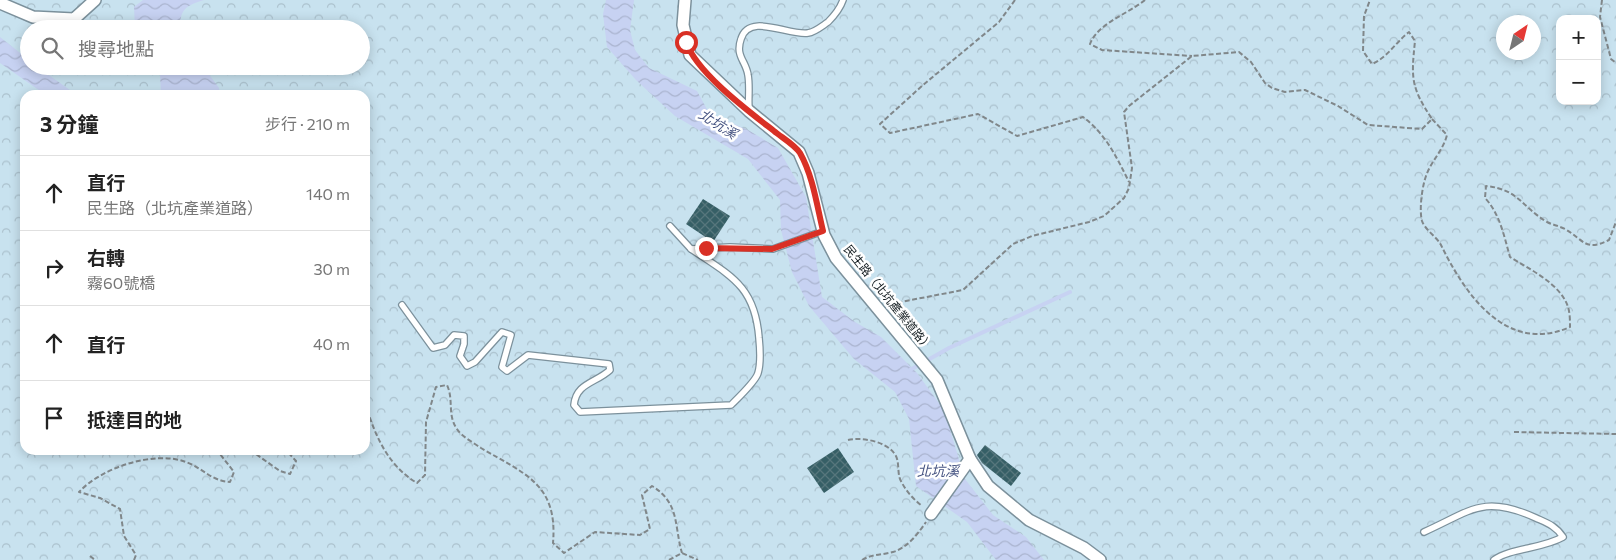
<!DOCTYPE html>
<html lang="zh-TW">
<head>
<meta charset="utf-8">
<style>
  :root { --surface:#fff; --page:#f6f6f6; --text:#222; --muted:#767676; --line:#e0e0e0 }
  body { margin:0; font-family:Commissioner,"Noto Sans TC",sans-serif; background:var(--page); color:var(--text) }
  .controls { position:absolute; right:15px; top:15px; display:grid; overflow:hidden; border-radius:10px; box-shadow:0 2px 12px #0003 }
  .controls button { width:45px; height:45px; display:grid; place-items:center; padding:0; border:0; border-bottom:1px solid var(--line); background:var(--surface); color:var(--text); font:25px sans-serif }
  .compass { position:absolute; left:1496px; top:15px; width:45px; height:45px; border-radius:50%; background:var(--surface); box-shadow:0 2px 12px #0003; rotate:35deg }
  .stop { position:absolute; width:15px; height:15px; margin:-11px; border:4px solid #d93025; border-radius:50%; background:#fff }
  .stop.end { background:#d93025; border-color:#fff; box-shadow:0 1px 5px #0008 }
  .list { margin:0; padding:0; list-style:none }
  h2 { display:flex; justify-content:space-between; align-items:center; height:65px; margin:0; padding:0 20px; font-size:21px }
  h2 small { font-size:16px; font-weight:400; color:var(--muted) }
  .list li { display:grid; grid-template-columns:32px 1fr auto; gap:15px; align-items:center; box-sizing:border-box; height:75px; padding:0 20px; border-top:1px solid var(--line) }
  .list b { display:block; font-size:19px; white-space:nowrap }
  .list p { margin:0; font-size:16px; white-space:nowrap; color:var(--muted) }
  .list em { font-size:16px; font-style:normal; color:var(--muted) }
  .icon { flex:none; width:28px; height:28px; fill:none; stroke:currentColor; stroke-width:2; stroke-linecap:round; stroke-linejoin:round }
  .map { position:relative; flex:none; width:1616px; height:560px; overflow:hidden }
  .search { position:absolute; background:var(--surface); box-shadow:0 2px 12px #0003; left:20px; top:20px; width:350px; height:55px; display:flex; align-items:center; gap:12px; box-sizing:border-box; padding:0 18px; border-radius:28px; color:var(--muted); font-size:19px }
  .panel { position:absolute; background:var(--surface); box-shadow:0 2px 12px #0003; left:20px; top:90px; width:350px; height:365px; border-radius:15px }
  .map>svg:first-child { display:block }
  .forest { fill:url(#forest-crowns); fill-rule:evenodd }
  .water { fill:url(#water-waves) }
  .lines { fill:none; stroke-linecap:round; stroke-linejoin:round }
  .stream { stroke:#c7d2f2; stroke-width:4 }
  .building { fill:url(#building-cross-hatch) }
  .lane-casing { stroke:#7c919c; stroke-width:8 }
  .street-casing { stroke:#7c919c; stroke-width:14 }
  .path { stroke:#80878a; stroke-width:2; stroke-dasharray:5 2.5; stroke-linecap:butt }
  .lane { stroke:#fff; stroke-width:5.5 }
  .street { stroke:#fff; stroke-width:11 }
  .route { stroke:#d93025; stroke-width:6 }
  .labels { text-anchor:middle; stroke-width:5; stroke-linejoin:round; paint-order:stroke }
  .street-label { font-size:12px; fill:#131c20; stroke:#fff }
  .water-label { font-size:14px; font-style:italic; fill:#465482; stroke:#fff }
</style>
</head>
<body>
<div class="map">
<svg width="1616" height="560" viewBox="0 0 1616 560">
  <defs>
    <pattern id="forest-crowns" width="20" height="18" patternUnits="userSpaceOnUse" patternTransform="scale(1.25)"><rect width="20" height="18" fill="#c8e2ef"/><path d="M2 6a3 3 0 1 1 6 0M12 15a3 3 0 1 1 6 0" fill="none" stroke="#abc1cd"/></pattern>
    <pattern id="water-waves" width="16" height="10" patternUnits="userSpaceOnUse" patternTransform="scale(1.25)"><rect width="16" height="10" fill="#c7d2f2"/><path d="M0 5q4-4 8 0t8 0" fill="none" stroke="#aab4cf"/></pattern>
    <pattern id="building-cross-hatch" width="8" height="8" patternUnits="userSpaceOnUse" patternTransform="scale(1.25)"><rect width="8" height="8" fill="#365f66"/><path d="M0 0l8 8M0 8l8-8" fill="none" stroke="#56767c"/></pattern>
  </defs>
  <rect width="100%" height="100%" fill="#f5fafc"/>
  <path class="forest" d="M0,0h1616v560h-1616zM1560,19h37v82h-37zM1504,22h30v30h-30zM29,29h332v37h-332zM25,95h340v355h-340z"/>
  <g class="water">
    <path d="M143,0h61c-18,6 -24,8 -24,29h-45l-1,-22z"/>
    <path d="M606,0h28l-4,30 5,20 14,18 48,23 12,22 39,17 30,18 28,49 16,100 33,25 26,15 36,36 27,37 21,69 28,36 33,22 18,23h-48l-29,-38 -51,-36 -7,-67 -14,-27 -41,-33 -45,-53 -17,-34 -11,-42 -1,-30 -32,-41 -73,-43 -39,-36 -29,-33 -4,-33z"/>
    <path d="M0,37l29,23v6h7l41,29h-31l-46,-32z"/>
    <path d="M156,66h47l16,22 1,7h-59l-1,-22z"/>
  </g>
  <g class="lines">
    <path class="stream" d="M910,370l39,-22 121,-56"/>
  </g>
  <g class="building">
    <path d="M703,199l27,17 -17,26 -27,-18z"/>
    <path d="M985,445l36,28 -10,13 -29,-23 -5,-8z"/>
    <path d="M838,448l16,24 -30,21 -17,-25z"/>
  </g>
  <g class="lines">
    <defs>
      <g id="lane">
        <path d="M749,110c-1,-11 1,-24 -1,-35 -2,-14 -13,-19 -7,-36 8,-27 48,-3 67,-6 7,-1 14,-7 20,-11 7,-7 12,-13 15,-22"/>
        <path d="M670,226l21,23"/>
        <path d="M402,305l31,43 12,-3 9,-10 10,1v8l-4,12 7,10 8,-4 27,-30 9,3 -9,32 5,4 21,-16 81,9 1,6c-14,13 -34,13 -36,35l6,7 151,-7c7,-7 25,-24 27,-32 3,-10 2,-25 1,-35 -4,-52 -28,-62 -68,-89l39,-2 43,2 50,-18"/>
        <path d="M1424,532c47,-21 59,-38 112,-14 11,5 20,8 27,19 -21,12 -53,11 -69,23"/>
      </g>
      <g id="street">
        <path d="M685,0l-2,25 7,30 59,56 50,41 9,21 16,62 12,23 101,122 33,79 18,27 41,34 55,28 16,12"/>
        <path d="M0,3l33,14 41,2 21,-19"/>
        <path d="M931,514l39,-55"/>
      </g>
    </defs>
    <use href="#lane" class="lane-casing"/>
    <use href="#street" class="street-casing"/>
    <g class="path">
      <path d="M1015,0l-16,22 -76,63 -43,39 10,9 88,-19 39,22 66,-19c23,17 34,41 46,65"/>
      <path d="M1145,0c-17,14 -47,23 -55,44l12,6 90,6"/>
      <path d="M1602,0l-2,17 11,42 5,4"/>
      <path d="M1432,119l15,16c-4,16 -16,26 -21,41 -4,11 -7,34 -4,45 3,9 15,16 19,24 24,49 65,110 129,82 0,-6 0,-14 -2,-20 -7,-23 -39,-38 -58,-50 -6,-21 -10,-43 -25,-59l1,-12c32,3 36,21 61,36 6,3 12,4 18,7 19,11 20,23 44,11l7,-18"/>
      <path d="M890,304l73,-14 50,-46 19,-8 57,-14 15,-6 20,-18 5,-10 3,-20 -8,-56 5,-6 63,-50 47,-4 12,10 14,21 7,5 13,4 20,-2 33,16 30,19 54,4 10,-10c-21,-32 -21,-40 -17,-78l-6,-9c-14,11 -21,25 -37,32l-9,-13 1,-35 6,-16"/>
      <path d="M365,403c10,32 22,62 52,80l8,-8 1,-53 10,-35 11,-2c7,15 0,30 10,44 5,8 17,14 24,19 44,26 77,36 72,95l11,10 31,-21 45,3 10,-6 -8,-34 10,-9c28,17 22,40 30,67"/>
      <path d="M1514,432l102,2"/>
      <path d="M848,440c13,-3 37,1 46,13 6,7 3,18 6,26 5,11 13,20 22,27"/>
      <path d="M250,450l30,21 10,3 6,-13 -10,-11"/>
      <path d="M90,556l5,4"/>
      <path d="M134,560l2,-5 -12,-19 -4,-27 -20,-11 -21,-6c22,-24 75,-42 107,-30 17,6 25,19 44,20l4,-10 -14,-18 1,-4"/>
      <path d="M669,560l13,-7 16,7"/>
      <path d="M862,560c10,-6 20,-5 31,-8 14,-4 25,-18 33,-30"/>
    </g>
    <use href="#lane" class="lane"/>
    <use href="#street" class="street"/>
  </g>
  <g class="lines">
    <path class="route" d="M686,42c11,31 61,68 88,89 7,6 21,14 26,22 13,23 17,53 23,78l-51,18 -66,-1"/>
  </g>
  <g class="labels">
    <g class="street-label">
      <text transform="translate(888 298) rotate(51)" y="4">民生路（北坑產業道路）</text>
    </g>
    <g class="water-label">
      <text transform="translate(718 124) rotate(32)" y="5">北坑溪</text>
      <text x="938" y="476">北坑溪</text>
    </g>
  </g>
</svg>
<div class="controls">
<button>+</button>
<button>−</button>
</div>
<svg class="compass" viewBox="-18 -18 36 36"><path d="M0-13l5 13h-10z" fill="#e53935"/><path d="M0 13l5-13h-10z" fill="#767676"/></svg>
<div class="stop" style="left:686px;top:42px"></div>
<div class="stop end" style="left:706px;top:248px"></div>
<div class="search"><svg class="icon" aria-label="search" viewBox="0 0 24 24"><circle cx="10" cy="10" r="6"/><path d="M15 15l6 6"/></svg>搜尋地點</div>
<section class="panel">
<h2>3 分鐘<small>步行 · 210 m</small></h2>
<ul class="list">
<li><svg class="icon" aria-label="ahead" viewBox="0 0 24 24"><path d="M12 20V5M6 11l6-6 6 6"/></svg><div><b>直行</b><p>民生路（北坑產業道路）</p></div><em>140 m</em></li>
<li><svg class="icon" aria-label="right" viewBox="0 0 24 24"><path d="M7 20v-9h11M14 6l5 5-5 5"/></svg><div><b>右轉</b><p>霧60號橋</p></div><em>30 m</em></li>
<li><svg class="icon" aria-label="ahead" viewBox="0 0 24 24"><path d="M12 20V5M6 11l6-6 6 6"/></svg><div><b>直行</b></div><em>40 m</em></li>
<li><svg class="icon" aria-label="arrive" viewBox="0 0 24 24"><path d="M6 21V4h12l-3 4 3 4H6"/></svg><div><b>抵達目的地</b></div></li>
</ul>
</section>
</div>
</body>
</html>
